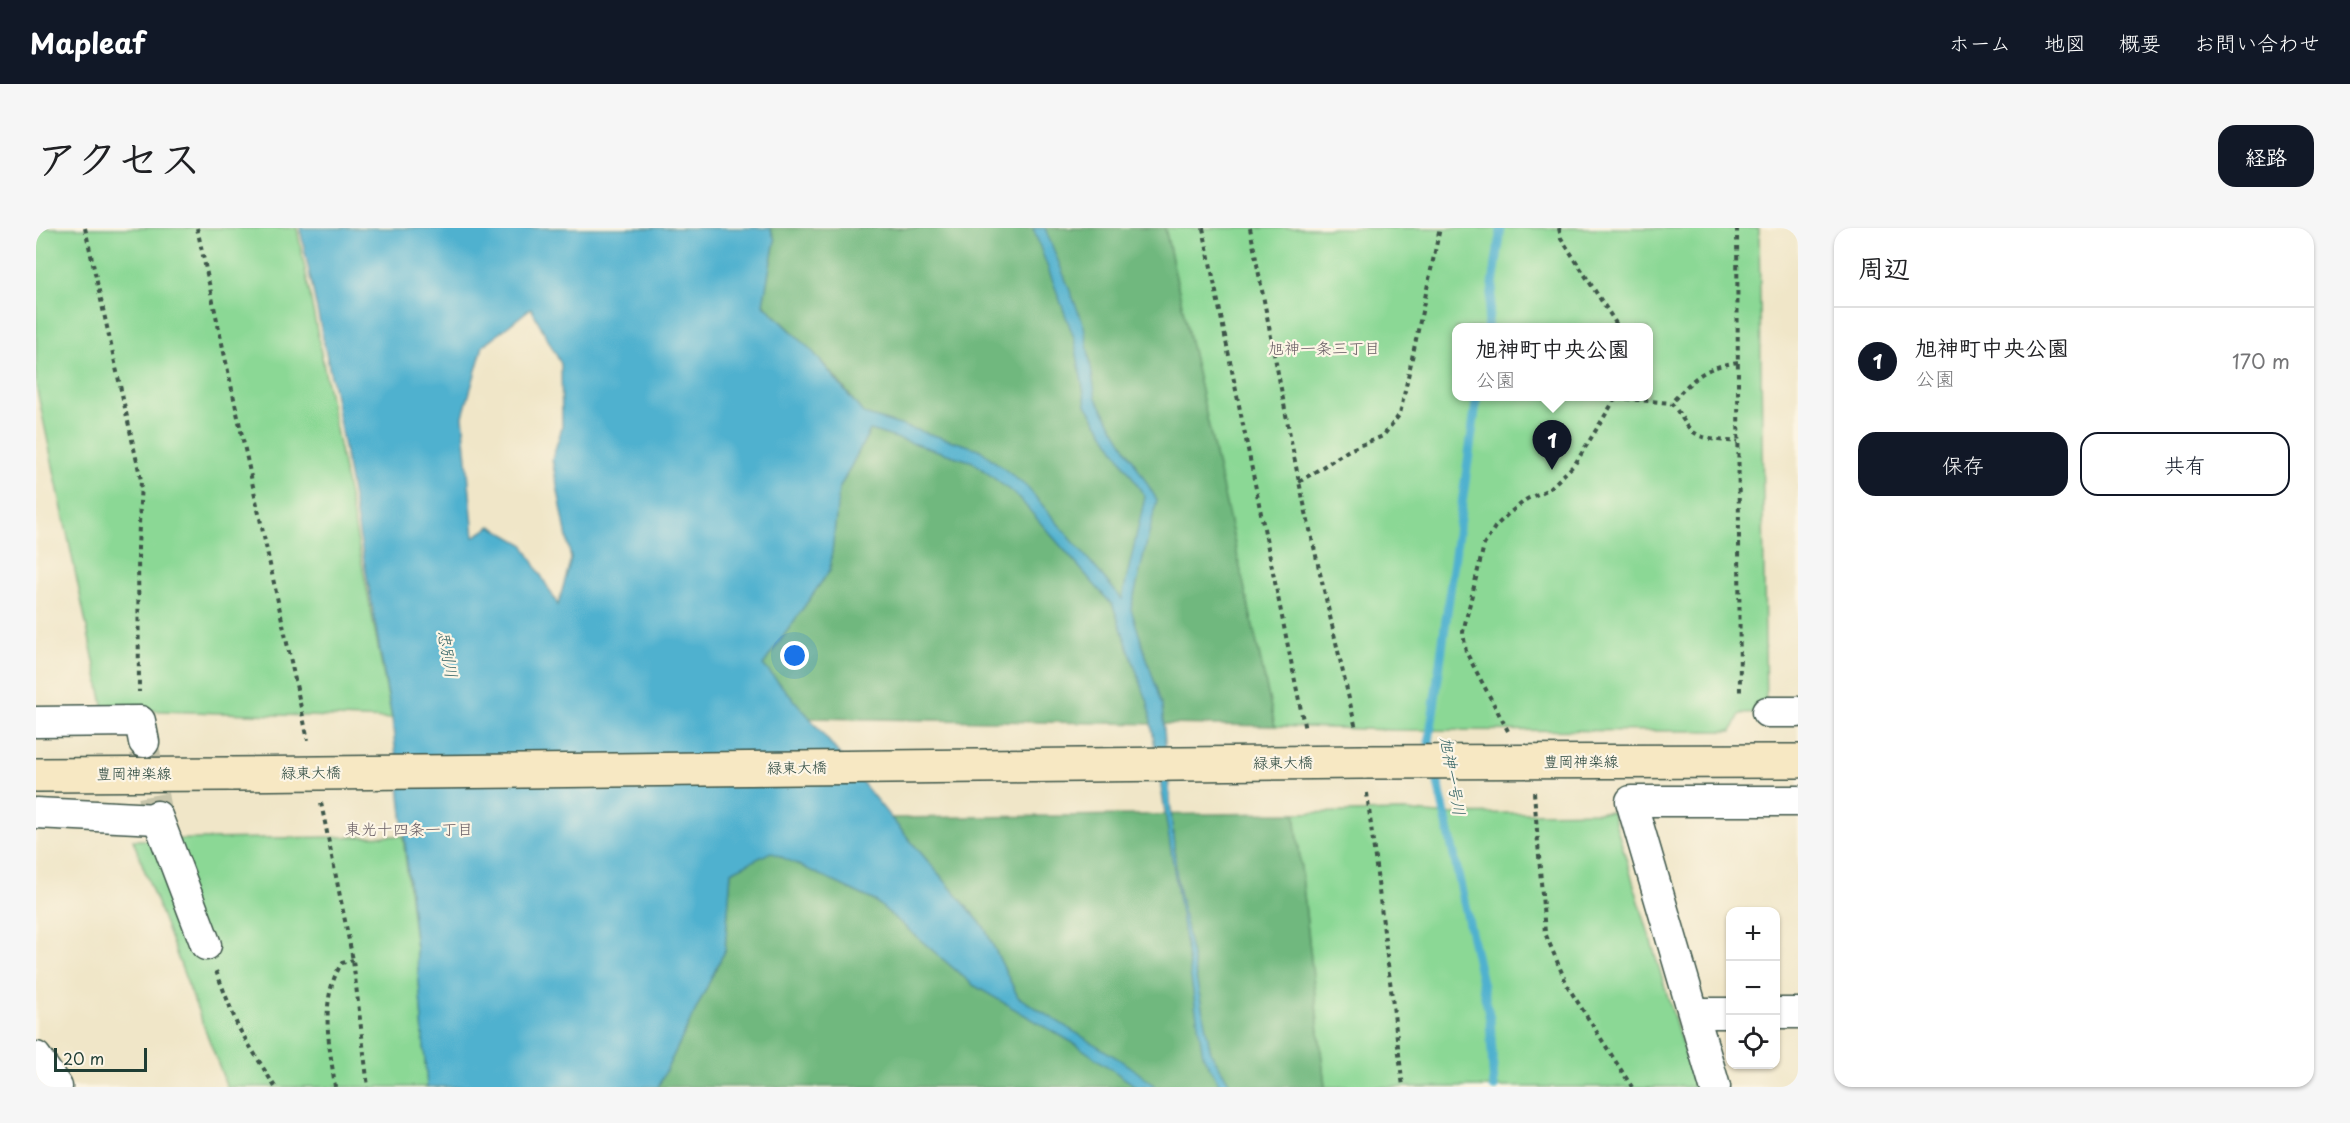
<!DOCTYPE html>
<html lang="ja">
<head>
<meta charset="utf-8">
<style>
  :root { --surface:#fff; --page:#f6f6f6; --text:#202124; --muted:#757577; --line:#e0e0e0; --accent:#111827 }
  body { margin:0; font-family:"Playpen Sans","Klee One",sans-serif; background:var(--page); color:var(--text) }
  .controls { position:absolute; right:18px; bottom:18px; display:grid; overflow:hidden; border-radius:12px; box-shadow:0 2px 4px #0004 }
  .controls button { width:54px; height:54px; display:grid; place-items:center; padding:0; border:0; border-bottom:2px solid var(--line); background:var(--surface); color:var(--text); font:30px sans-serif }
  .scale { position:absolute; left:18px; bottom:15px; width:93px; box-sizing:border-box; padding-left:6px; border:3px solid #1f3d34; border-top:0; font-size:16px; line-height:21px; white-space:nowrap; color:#1f3d34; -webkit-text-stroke:4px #fcf5e5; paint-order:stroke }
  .you { position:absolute; left:759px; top:428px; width:21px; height:21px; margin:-15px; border:4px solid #fff; border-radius:50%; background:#1a73e8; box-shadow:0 0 0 9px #1a73e833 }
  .badge { display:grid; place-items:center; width:39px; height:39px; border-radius:50%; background:var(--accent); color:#fff; font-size:20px; font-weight:700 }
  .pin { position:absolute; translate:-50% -50px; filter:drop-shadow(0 2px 3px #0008) }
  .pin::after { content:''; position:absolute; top:32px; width:21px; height:18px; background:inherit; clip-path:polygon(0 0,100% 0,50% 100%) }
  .popup { position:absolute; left:1416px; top:95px; width:201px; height:78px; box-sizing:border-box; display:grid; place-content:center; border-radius:12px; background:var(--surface); filter:drop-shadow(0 2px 4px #0005); font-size:20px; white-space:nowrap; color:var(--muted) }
  .popup b { font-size:22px; color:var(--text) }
  .popup::after { content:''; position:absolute; left:50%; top:100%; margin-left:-12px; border:12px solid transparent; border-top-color:var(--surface) }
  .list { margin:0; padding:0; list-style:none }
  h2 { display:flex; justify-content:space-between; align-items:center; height:78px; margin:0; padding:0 24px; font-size:26px }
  h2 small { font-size:20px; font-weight:400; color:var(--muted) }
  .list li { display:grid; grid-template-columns:39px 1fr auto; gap:18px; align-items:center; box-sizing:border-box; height:108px; padding:0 24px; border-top:2px solid var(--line) }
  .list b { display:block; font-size:22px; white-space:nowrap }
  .list p { margin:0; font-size:20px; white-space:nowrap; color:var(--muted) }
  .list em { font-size:20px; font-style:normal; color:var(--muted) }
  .actions { display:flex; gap:12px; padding:18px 24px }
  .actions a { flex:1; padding:14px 0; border:2px solid var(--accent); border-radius:18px; text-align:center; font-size:21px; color:var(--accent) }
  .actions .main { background:var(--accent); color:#fff }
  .icon { flex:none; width:33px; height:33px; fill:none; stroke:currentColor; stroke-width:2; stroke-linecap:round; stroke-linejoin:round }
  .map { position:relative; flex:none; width:1762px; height:859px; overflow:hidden; border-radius:18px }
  header { display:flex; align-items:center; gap:36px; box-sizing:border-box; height:84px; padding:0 30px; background:var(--accent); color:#fff }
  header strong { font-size:28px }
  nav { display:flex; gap:33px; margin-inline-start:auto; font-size:21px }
  .intro { display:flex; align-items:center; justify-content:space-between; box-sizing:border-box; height:144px; padding:0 36px }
  h1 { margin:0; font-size:42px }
  .button { padding:15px 27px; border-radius:18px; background:var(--accent); color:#fff; font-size:21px; font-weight:700 }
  main { display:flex; gap:36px; padding:0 36px }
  aside { flex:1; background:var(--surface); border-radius:18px; box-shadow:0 2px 4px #0004 }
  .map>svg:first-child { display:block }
  .green { fill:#8bd895; stroke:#558a64; stroke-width:1.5; fill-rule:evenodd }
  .forest { fill:#70b87e; stroke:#487a59; stroke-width:1.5 }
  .water { fill:#50b1cf; stroke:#387782; stroke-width:1.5; fill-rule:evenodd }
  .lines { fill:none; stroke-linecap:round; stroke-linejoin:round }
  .stream { stroke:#50b1cf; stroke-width:9 }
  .minor-tunnel { stroke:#c6c4aa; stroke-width:30; stroke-dasharray:30 15; stroke-linecap:butt }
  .minor-casing { stroke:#3e564a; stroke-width:33 }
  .secondary-casing { stroke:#3e564a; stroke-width:36 }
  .path { stroke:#3e564a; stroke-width:4; stroke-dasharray:4.5 4.5; stroke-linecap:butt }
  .minor { stroke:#fff; stroke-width:30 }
  .secondary { stroke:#f7e8c3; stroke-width:33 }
  .secondary-bridge-casing { stroke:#3e564a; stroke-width:36; stroke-linecap:butt }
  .secondary-bridge { stroke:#f7e8c3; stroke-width:33 }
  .labels { text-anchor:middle; stroke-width:4.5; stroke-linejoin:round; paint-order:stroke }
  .street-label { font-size:15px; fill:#1f3d34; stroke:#fcf5e5 }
  .neighbourhood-label { font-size:16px; fill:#6a6066; stroke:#fcf5e5 }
  .water-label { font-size:16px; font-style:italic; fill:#2e6062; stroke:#fcf5e5 }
</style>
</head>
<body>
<header>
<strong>Mapleaf</strong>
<nav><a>ホーム</a><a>地図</a><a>概要</a><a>お問い合わせ</a></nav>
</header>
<div class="intro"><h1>アクセス</h1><a class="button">経路</a></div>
<main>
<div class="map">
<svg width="1762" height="859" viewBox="0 0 1762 859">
  <rect width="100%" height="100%" fill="#fcf5e5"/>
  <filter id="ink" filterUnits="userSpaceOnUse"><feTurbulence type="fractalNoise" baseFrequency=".0167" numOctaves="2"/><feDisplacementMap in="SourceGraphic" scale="12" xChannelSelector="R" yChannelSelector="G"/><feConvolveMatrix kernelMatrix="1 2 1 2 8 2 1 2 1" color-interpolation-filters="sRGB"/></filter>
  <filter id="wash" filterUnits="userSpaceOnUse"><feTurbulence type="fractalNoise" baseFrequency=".008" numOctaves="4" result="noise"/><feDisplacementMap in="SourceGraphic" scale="24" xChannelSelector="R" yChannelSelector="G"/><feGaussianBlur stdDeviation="1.35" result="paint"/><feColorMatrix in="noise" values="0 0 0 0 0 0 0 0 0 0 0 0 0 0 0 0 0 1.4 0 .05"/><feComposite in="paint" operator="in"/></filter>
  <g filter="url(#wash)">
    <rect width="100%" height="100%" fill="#f0e6c8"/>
    <g class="green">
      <path d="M0,0h261l95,491 -288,-10 -68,-324z"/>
      <path d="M1129,0h594l7,485 -26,1 -8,17 -339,-1 -118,-4zM1420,100h192v68h-192z"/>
      <path d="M1369,583l33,3 174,-2 83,275h-370l-30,-274z"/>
      <path d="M367,608l15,132 9,119h-200l-94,-247z"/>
    </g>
    <g class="forest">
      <path d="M734,0h395l110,498 -465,-8 -47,-53 67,-95 9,-81 31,-59c-18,-44 -73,-93 -107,-127l12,-63z"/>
      <path d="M1259,585l30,274h-667l67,-137 6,-78 40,-21 104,50 98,84 41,23 4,-11 -34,-70 -93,-109z"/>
    </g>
    <path class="water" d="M264,0h470l5,12 -12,64 51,49 50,61 115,35 48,38 95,112 23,-102 -59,-92 -12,-67 -41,-110h12l39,98 12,72 61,102 -26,109 31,97 15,174 34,173 21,34h-11l-18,-31 -55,-353 -35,-97 -95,-109 -45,-35 -103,-32 -31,59 -9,81 -67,95 47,53 81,100 93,109 34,70 112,69 26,21h-19l-62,-43 -102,-59 -98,-84 -104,-49 -40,20 -6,78 -67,137h-231l-9,-119 -26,-250 -58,-327zM495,80l30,56 1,64 -10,31 19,100 -13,46 -35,-61 -32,-18 -17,11 -11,-121 20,-70z"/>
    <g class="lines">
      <g class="stream">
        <path d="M1451,100l14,-100"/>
        <path d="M1441,168l-48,346 61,277 4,68"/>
      </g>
    </g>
  </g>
  <g filter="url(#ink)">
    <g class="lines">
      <path class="minor-tunnel" d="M109,523l12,65"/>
      <defs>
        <g id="minor">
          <path d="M1731,484h31"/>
          <path d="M0,494l104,-1 4,21"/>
          <path d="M0,585l121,6"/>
          <path d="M121,588l49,129"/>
          <path d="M1658,785h36"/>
          <path d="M1740,785h22"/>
          <path d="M0,829l21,30"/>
          <path d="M1679,859l-84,-286h167"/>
        </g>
        <g id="secondary">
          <path d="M1327,534l435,-1"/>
          <path d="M0,547l196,-1"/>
        </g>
      </defs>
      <use href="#minor" class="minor-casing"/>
      <use href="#secondary" class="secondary-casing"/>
      <g class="path">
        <path d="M49,0l56,252 -3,68 1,144"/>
        <path d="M161,0l111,512"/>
        <path d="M1167,0l102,502"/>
        <path d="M1214,0l49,254 57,247"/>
        <path d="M1523,0l2,10 58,90"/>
        <path d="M1701,0l3,467"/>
        <path d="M1702,134c-36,6 -43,15 -67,41 7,7 15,23 20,27 12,11 32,10 47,12"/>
        <path d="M1581,170l54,5"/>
        <path d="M1263,254l50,-32 34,-14 17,-22 40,-186"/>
        <path d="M1472,503l-42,-79 -3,-20 21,-87 11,-18 12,-12 20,-16 22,-10 26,-25 42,-68"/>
        <path d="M1498,564l11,141 23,54 64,100"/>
        <path d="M1331,565l36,294"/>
        <path d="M285,575l32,157 15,127"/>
        <path d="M180,743l22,56 37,60"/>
        <path d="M299,859c-5,-41 -17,-87 7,-124l11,-3"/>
      </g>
      <use href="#minor" class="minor"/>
      <use href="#secondary" class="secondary"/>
      <defs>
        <path id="secondary-bridge" d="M196,546l1131,-12"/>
      </defs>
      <use href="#secondary-bridge" class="secondary-bridge-casing"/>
      <use href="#secondary-bridge" class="secondary-bridge"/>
    </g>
  </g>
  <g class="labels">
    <g class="street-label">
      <text x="1545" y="539">豊岡神楽線</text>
      <text transform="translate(1247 535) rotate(-1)" y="5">緑東大橋</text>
      <text transform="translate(761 540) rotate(-1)" y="5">緑東大橋</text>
      <text transform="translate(275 545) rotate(-1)" y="5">緑東大橋</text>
      <text x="98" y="551">豊岡神楽線</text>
    </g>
    <g class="neighbourhood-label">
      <text x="1288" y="126">旭神一条三丁目</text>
      <text x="373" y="607">東光十四条一丁目</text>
    </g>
    <g class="water-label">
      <text transform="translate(412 426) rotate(80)" y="6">忠別川</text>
      <text transform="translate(1417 548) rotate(80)" y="6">旭神一号川</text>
    </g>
  </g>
</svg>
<div class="controls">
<button>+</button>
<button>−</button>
<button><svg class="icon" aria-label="locate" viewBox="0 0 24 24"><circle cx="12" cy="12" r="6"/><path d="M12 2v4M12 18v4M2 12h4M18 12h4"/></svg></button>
</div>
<div class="scale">20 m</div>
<div class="you"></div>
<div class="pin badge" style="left:1516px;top:242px">1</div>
<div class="popup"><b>旭神町中央公園</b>公園</div>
</div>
<aside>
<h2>周辺<small></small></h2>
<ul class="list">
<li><span class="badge">1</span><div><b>旭神町中央公園</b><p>公園</p></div><em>170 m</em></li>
</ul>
<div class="actions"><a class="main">保存</a><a>共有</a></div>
</aside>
</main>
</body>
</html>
